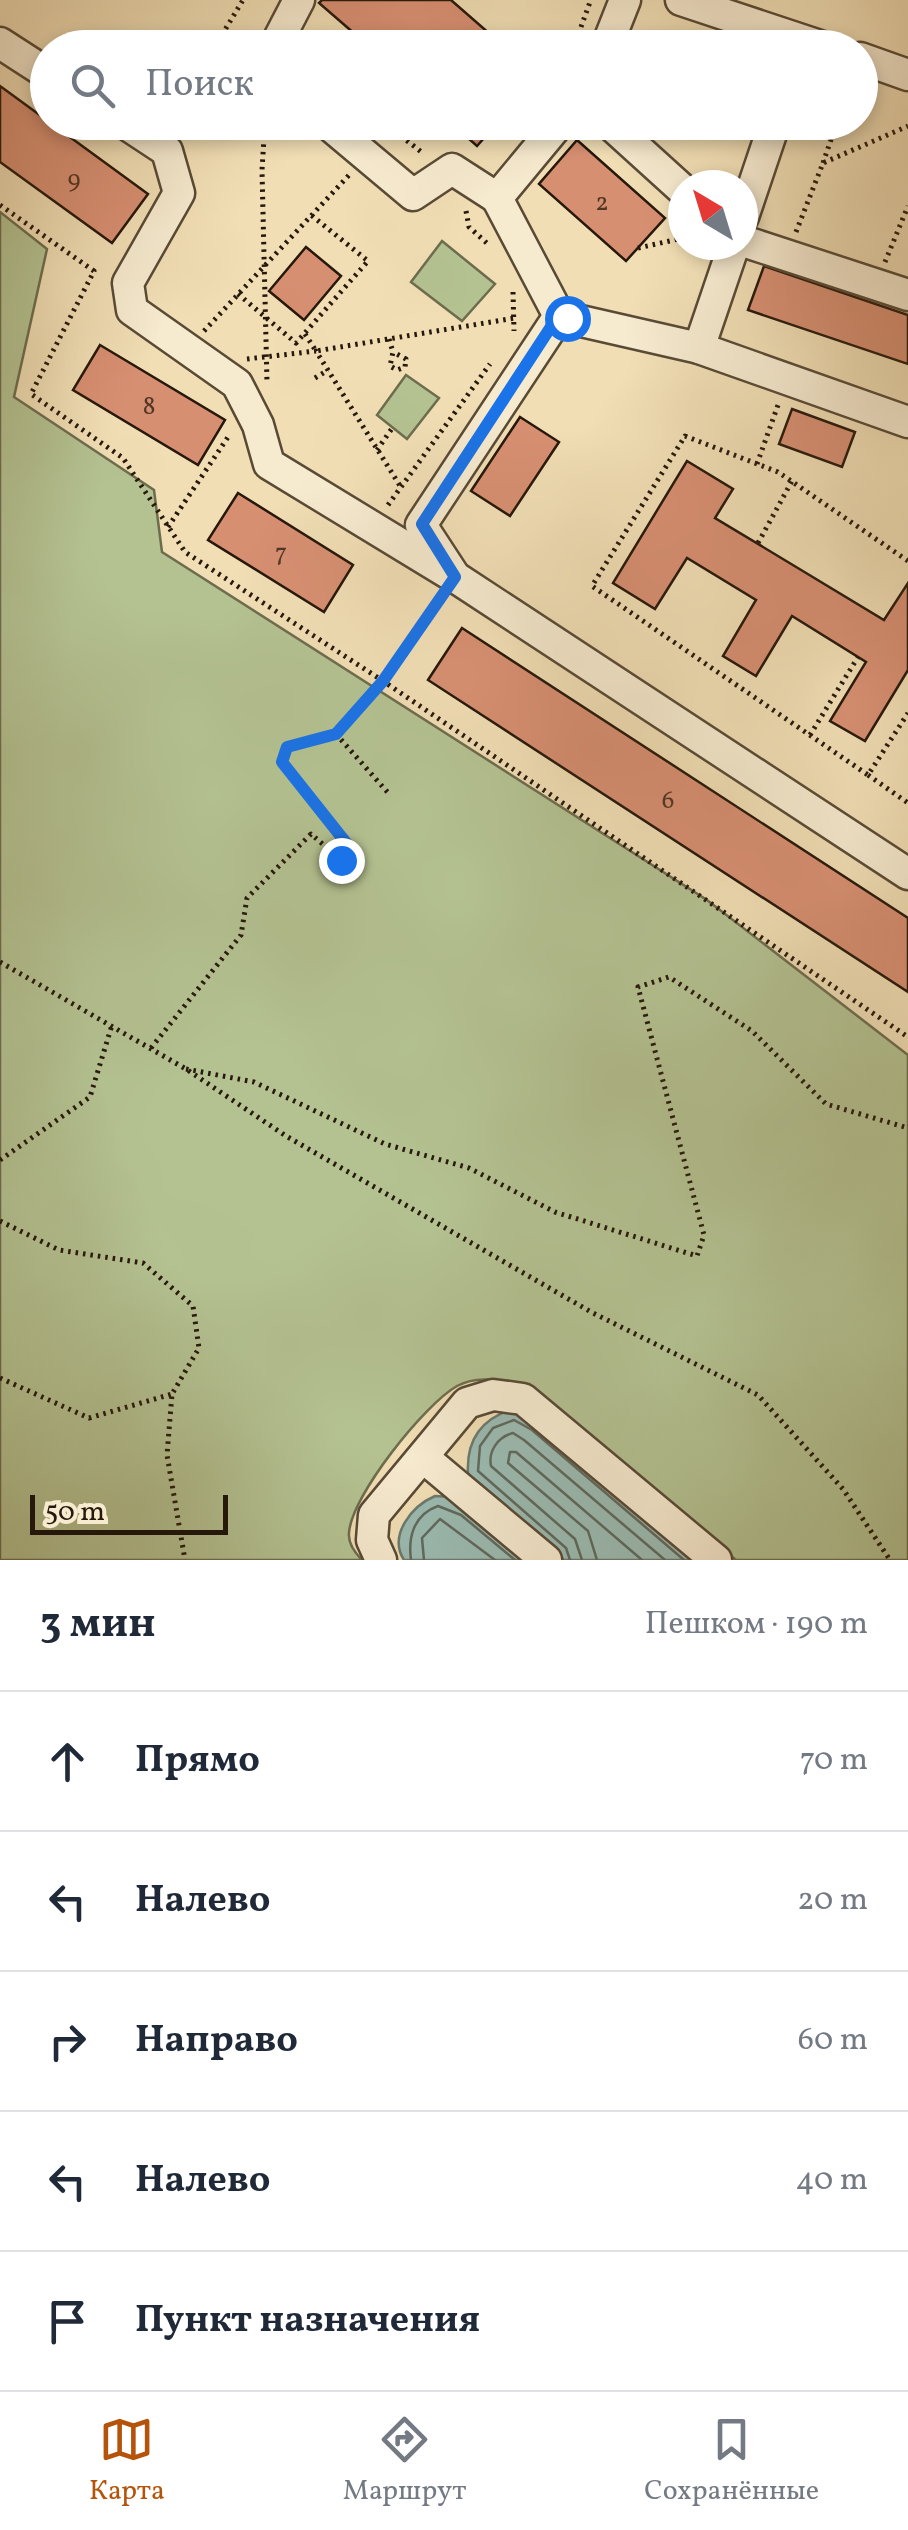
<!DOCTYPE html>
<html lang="ru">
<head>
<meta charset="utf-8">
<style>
  :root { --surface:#fff; --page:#f6f6f7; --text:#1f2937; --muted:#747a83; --line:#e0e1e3; --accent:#b45309 }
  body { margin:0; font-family:Vollkorn,serif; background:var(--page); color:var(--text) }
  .compass { position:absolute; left:668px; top:170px; width:90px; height:90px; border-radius:50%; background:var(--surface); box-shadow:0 5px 15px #0003; rotate:322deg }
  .scale { position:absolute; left:30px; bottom:25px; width:198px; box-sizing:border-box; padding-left:10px; border:5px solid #26180b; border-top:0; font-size:28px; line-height:35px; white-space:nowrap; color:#26180b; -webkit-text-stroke:8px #f6eacf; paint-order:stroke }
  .stop { position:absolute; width:30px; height:30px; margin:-22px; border:8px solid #1a73e8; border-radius:50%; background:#fff }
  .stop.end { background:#1a73e8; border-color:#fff; box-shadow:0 2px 10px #0008 }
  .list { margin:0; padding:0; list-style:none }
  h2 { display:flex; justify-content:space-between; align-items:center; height:130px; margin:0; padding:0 40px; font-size:42px }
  h2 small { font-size:32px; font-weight:400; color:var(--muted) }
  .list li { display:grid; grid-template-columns:65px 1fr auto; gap:30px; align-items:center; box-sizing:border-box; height:140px; padding:0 40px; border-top:2px solid var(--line) }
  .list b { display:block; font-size:38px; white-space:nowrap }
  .list em { font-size:32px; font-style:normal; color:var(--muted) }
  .icon { flex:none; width:55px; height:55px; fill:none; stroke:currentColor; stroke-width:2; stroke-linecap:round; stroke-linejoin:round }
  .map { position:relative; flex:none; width:908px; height:1560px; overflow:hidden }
  .search { position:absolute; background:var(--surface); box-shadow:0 5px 15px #0003; left:30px; right:30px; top:30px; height:110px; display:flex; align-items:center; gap:25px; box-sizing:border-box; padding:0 35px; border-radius:55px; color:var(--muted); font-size:38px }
  .sheet { height:830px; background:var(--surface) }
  nav { display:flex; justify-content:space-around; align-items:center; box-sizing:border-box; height:140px; border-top:2px solid var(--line); background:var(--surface); font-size:28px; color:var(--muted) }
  nav a { display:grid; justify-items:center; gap:5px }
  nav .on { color:var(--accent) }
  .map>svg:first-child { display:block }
  .green { fill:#b4c292; stroke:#6d6d4e; stroke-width:2.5 }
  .water { fill:#9bbbb2; stroke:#6c7a6f; stroke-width:2.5 }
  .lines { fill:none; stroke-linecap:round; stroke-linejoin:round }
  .shore { stroke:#606a5e; stroke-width:2.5 }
  .building { fill:#d78f72; stroke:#26180b; stroke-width:2.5 }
  .minor-casing { stroke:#594a36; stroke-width:35 }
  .path { stroke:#26180b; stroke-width:5; stroke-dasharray:2.5 5; stroke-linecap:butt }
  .minor { stroke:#f6eacf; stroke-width:30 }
  .route { stroke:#1a73e8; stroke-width:12 }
  .labels { text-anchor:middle; stroke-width:10; stroke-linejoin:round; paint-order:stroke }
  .number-label { font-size:25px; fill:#523625 }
</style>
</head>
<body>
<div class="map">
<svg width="908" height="1560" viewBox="0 0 908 1560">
  <rect width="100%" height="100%" fill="#f1deb5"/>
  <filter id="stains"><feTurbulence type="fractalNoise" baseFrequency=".002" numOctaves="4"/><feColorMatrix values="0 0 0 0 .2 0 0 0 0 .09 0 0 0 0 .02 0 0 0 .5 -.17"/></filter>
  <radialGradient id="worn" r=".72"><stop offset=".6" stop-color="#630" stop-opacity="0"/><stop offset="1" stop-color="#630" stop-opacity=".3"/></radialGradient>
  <g class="green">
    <path d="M0,212l47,37 -33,148 140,93 8,62 545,348 201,155v505h-172l-212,-173c-23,-6 -44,-13 -67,-1 -32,18 -106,110 -108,147 -1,10 6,20 13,27h-362z"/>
    <path d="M442,241l53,43 -33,37 -51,-39z"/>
    <path d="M406,375l33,23 -32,41 -30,-24z"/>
  </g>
  <g class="water">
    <path d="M513,1409l186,151h-135l-96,-86c-2,-33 12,-55 45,-65z"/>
    <path d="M435,1496l16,1 79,63h-126c-16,-25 8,-54 31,-64z"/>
  </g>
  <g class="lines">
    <g class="shore">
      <path d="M411,1560c-3,-22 2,-45 27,-54l23,9 54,45"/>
      <path d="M424,1560l-2,-22 18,-19 55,41"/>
      <path d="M570,1560l-4,-12 -88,-77 2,-25 13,-18 21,-8 18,10 152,130"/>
      <path d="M582,1560l-7,-21 -84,-73c-3,-15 7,-29 22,-33l11,7 141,120"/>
      <path d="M597,1560l-9,-29 -80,-68 2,-11h6l126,108"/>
    </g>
  </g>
  <g class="building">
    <path d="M322,0h129l55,48h-161l11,-13 -37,-32z"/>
    <path d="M0,86l148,108 -36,49 -112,-81z"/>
    <path d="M450,122h48l-21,24z"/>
    <path d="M577,140l88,78 -39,43 -87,-77z"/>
    <path d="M306,247l35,29 -37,44 -35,-29z"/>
    <path d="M764,266l144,49v49l-160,-54z"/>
    <path d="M100,345l125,75 -27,45 -125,-75z"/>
    <path d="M792,409l63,23 -13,35 -63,-23z"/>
    <path d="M520,417l39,25 -49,74 -39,-25z"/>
    <path d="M687,461l46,28 -18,29 169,102 24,-37v87l-43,71 -35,-20 36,-59 -74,-46 -36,60 -33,-20 33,-56 -69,-42 -32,51 -42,-26z"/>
    <path d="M238,493l115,72 -29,47 -116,-72z"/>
    <path d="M462,628l446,290v74l-480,-312z"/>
  </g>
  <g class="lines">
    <defs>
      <g id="minor">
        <path d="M681,0l145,48"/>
        <path d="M0,43l48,31"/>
        <path d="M274,48l25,-48"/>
        <path d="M606,48l19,-48"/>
        <path d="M860,58l48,17"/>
        <path d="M123,122l44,29 12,42 -51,90 4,27 105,74 21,41 11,39 179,109"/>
        <path d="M326,122l87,73 39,-26 45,29"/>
        <path d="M560,122l-63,76 62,118 140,32"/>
        <path d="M608,122l75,68"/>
        <path d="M743,217l32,-95"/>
        <path d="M743,241l165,54"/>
        <path d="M734,245l-35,103 209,74"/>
        <path d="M559,316l-138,209 34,52 453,297"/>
        <path d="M424,1458l122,102"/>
        <path d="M381,1560l-9,-20 2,-25 93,-112 26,-8 30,4 193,161"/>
      </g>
    </defs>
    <use href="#minor" class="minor-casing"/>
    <g class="path">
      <path d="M581,27l9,-25"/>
      <path d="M214,48l29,-48"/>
      <path d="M265,122l-3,48 5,213"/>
      <path d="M383,122l41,32"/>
      <path d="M823,163l14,-41"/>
      <path d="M0,205l94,66 -63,123 92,64 62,94 198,129 525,356"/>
      <path d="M466,211l3,16 21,19"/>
      <path d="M796,232l27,-69 85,-37"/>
      <path d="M638,248l45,-10"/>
      <path d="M885,262l23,-56"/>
      <path d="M513,292l1,39"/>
      <path d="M238,294l58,49 72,-82 -57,-46"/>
      <path d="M204,331l146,-157"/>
      <path d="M305,334l11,17 199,-33"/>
      <path d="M389,339l4,13 -3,14 7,4 8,-3 1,-8 -13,-7"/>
      <path d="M247,359l69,-8 86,138"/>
      <path d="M315,378l13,-8"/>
      <path d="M377,450l16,-23"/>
      <path d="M757,464l21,-59"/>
      <path d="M388,505l102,-141"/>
      <path d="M168,527l62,-93"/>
      <path d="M758,543l34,-62"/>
      <path d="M908,561l-130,-89 -93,-36 -93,150 276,189 40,-62"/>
      <path d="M336,734l54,61"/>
      <path d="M810,735l48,-78"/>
      <path d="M868,775l40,28"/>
      <path d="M0,962l186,107 100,67 305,176 167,83 85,94 47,71"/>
      <path d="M151,1048l90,-113 6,-37 64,-64 30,26 10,-11 -69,-87 5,-15 49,-13 47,-53 58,-84"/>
      <path d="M186,1069l68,13 131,62 84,24 86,44 142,44 7,-21 -66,-248 31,-10 83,54 74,73 82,24"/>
      <path d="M0,1160l90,-63 22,-72"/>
      <path d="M0,1221l59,29 84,13 50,43 6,42 -27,46 -5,61 18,105"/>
      <path d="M0,1378l89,40 83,-24"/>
    </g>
    <use href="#minor" class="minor"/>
  </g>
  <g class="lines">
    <path class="route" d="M341,860l10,-11 -69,-87 5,-15 49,-13 47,-53 72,-104 -33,-53 136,-208 9,2"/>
  </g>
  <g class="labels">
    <g class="number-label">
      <text x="74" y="187">9</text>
      <text x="602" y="210">2</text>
      <text x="149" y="414">8</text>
      <text x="281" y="561">7</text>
      <text x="668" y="808">6</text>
    </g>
  </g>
  <rect width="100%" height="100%" filter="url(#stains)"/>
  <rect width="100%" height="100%" fill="url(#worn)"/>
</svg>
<svg class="compass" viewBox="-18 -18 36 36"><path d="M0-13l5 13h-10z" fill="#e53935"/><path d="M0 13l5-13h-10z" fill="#747a83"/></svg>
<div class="scale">50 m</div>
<div class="stop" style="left:567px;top:318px"></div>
<div class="stop end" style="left:341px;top:860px"></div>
<div class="search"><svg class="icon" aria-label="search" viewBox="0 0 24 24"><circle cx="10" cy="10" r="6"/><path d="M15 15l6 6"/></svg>Поиск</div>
</div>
<section class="sheet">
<h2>3 мин<small>Пешком · 190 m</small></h2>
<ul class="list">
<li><svg class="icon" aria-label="ahead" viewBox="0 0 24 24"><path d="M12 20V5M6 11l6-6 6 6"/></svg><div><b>Прямо</b></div><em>70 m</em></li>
<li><svg class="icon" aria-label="left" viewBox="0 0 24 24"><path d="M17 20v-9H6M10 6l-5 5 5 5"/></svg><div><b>Налево</b></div><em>20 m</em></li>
<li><svg class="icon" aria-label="right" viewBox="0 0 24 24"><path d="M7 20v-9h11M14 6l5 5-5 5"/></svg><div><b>Направо</b></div><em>60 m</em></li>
<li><svg class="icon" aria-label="left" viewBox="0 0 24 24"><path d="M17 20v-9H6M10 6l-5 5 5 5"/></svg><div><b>Налево</b></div><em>40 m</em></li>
<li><svg class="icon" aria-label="arrive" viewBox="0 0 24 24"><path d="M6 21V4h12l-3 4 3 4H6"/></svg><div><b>Пункт назначения</b></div></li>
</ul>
</section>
<nav>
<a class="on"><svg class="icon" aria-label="map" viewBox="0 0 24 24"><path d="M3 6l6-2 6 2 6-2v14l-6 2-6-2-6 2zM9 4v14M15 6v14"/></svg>Карта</a>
<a><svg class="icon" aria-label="directions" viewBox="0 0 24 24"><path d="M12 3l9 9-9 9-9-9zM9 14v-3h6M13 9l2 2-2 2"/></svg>Маршрут</a>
<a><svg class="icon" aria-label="saved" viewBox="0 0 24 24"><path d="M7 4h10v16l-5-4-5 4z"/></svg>Сохранённые</a>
</nav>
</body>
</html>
